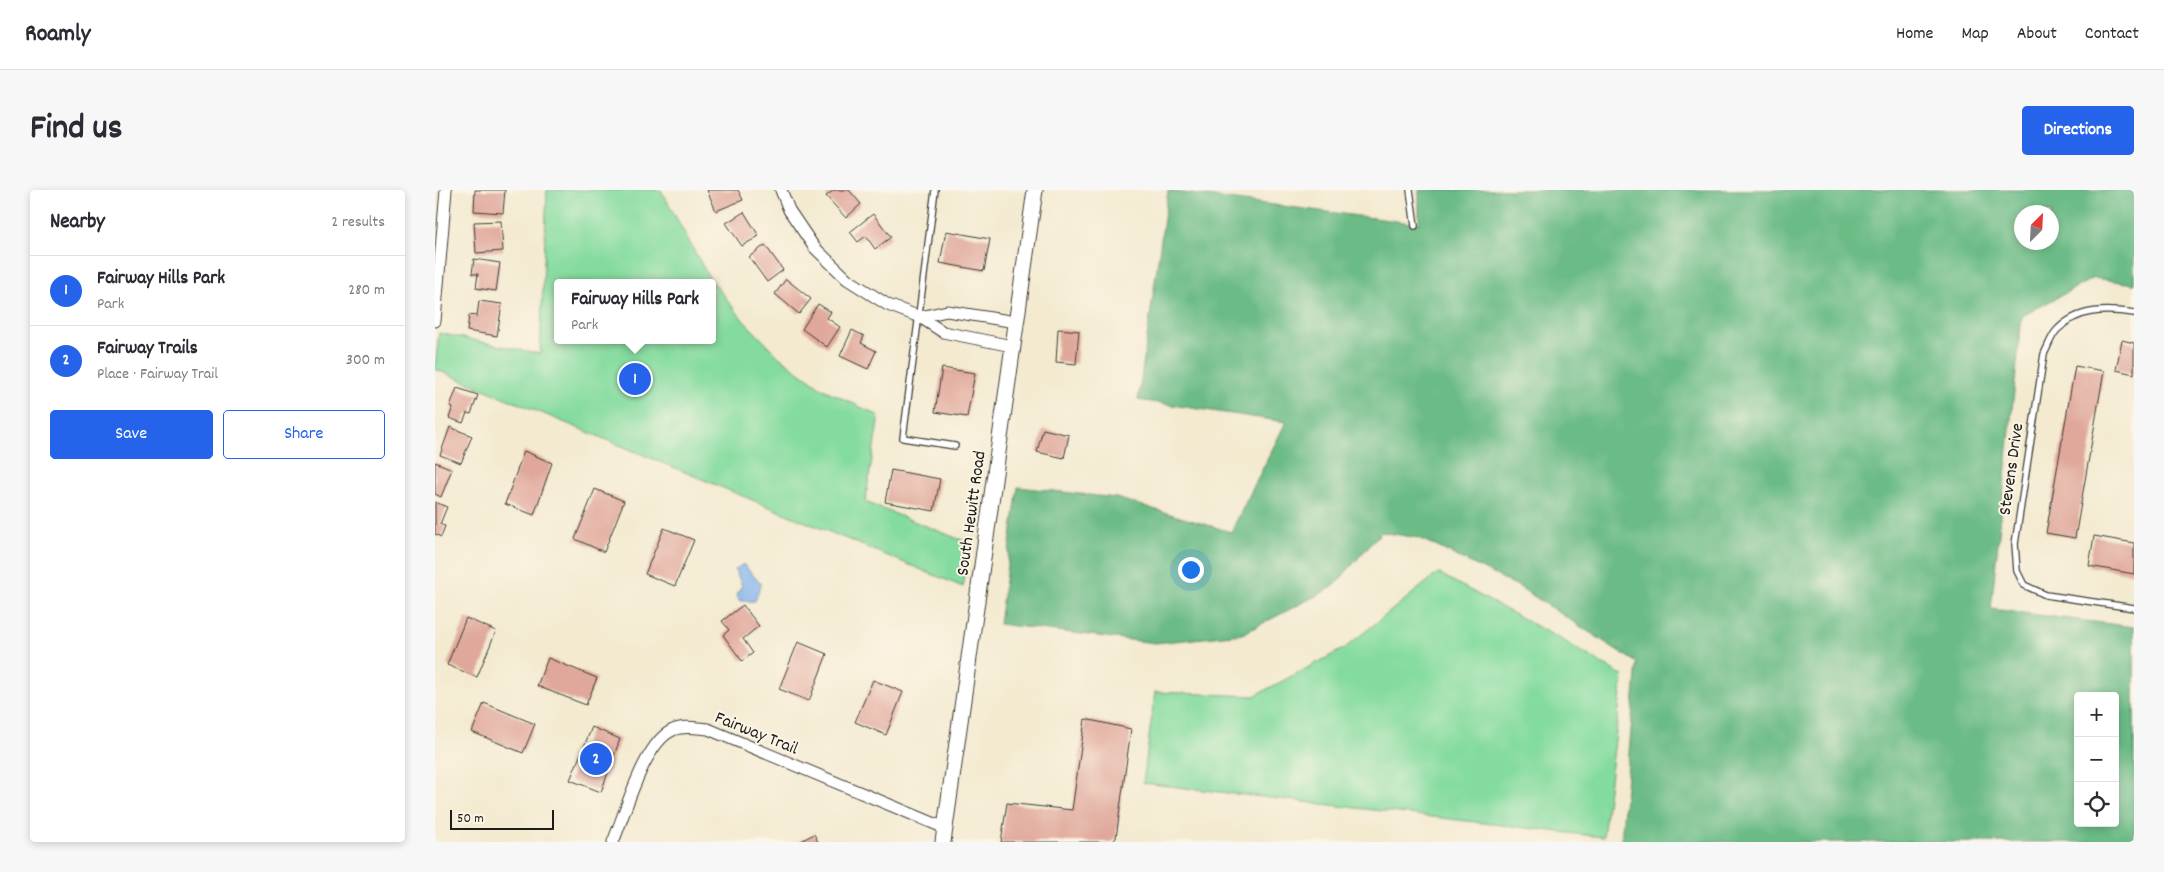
<!DOCTYPE html>
<html lang="en">
<head>
<meta charset="utf-8">
<style>
  :root { --surface:#fff; --page:#f7f7f7; --text:#2b2b33; --muted:#7c7c81; --line:#e1e1e2; --accent:#2563eb }
  body { margin:0; font-family:Dekko,sans-serif; background:var(--page); color:var(--text) }
  .controls { position:absolute; right:15px; bottom:15px; display:grid; overflow:hidden; border-radius:5px; box-shadow:0 2px 8px #0003 }
  .controls button { width:45px; height:45px; display:grid; place-items:center; padding:0; border:0; border-bottom:1px solid var(--line); background:var(--surface); color:var(--text); font:25px sans-serif }
  .compass { position:absolute; left:1579px; top:15px; width:45px; height:45px; border-radius:50%; background:var(--surface); box-shadow:0 2px 8px #0003; rotate:24deg }
  .scale { position:absolute; left:15px; bottom:12px; width:104px; box-sizing:border-box; padding-left:5px; border:2px solid #1c1c1c; border-top:0; font-size:14px; line-height:18px; white-space:nowrap; color:#1c1c1c; -webkit-text-stroke:4px #fcf5e5; paint-order:stroke }
  .you { position:absolute; left:755px; top:379px; width:18px; height:18px; margin:-12px; border:4px solid #fff; border-radius:50%; background:#1a73e8; box-shadow:0 0 0 8px #1a73e833 }
  .badge { display:grid; place-items:center; width:32px; height:32px; border-radius:50%; background:var(--accent); color:#fff; font-size:16px; font-weight:700 }
  .pin { position:absolute; translate:-50% -50%; border:2px solid #fff; box-shadow:0 1px 5px #0006 }
  .popup { position:absolute; left:119px; top:89px; width:162px; height:65px; box-sizing:border-box; display:grid; place-content:center; border-radius:5px; background:var(--surface); filter:drop-shadow(0 1px 4px #0005); font-size:16px; white-space:nowrap; color:var(--muted) }
  .popup b { font-size:19px; color:var(--text) }
  .popup::after { content:''; position:absolute; left:50%; top:100%; margin-left:-10px; border:10px solid transparent; border-top-color:var(--surface) }
  .list { margin:0; padding:0; list-style:none }
  h2 { display:flex; justify-content:space-between; align-items:center; height:65px; margin:0; padding:0 20px; font-size:21px }
  h2 small { font-size:16px; font-weight:400; color:var(--muted) }
  .list li { display:grid; grid-template-columns:32px 1fr auto; gap:15px; align-items:center; box-sizing:border-box; height:70px; padding:0 20px; border-top:1px solid var(--line) }
  .list b { display:block; font-size:19px; white-space:nowrap }
  .list p { margin:0; font-size:16px; white-space:nowrap; color:var(--muted) }
  .list em { font-size:16px; font-style:normal; color:var(--muted) }
  .actions { display:flex; gap:10px; padding:15px 20px }
  .actions a { flex:1; padding:11px 0; border:1px solid var(--accent); border-radius:5px; text-align:center; font-size:18px; color:var(--accent) }
  .actions .main { background:var(--accent); color:#fff }
  .icon { flex:none; width:28px; height:28px; fill:none; stroke:currentColor; stroke-width:2; stroke-linecap:round; stroke-linejoin:round }
  .map { position:relative; flex:none; width:1699px; height:652px; overflow:hidden; border-radius:5px }
  header { display:flex; align-items:center; gap:30px; box-sizing:border-box; height:70px; padding:0 25px; background:var(--surface); border-bottom:1px solid var(--line) }
  header strong { font-size:24px }
  nav { display:flex; gap:28px; margin-inline-start:auto; font-size:18px }
  .intro { display:flex; align-items:center; justify-content:space-between; box-sizing:border-box; height:120px; padding:0 30px }
  h1 { margin:0; font-size:35px }
  .button { padding:12px 22px; border-radius:5px; background:var(--accent); color:#fff; font-size:18px; font-weight:700 }
  main { display:flex; gap:30px; padding:0 30px }
  aside { flex:1; background:var(--surface); border-radius:5px; box-shadow:0 2px 8px #0003 }
  .map>svg:first-child { display:block }
  .green { fill:#83db9f; stroke:#507c5e; fill-rule:evenodd }
  .forest { fill:#6abb86; stroke:#436c51; fill-rule:evenodd }
  .water { fill:#81b2ed; stroke:#4e6784 }
  .building { fill:#e0a89b }
  .lines { fill:none; stroke-linecap:round; stroke-linejoin:round }
  .service-casing { stroke:#3c3b37; stroke-width:8 }
  .minor-casing { stroke:#3c3b37; stroke-width:13 }
  .secondary-casing { stroke:#3c3b37; stroke-width:17 }
  .service { stroke:#fff; stroke-width:5.5 }
  .minor { stroke:#fff; stroke-width:11 }
  .secondary { stroke:#fff; stroke-width:15 }
  .labels { text-anchor:middle; stroke-width:4; stroke-linejoin:round; paint-order:stroke }
  .street-label { font-size:18px; fill:#1c1c1c; stroke:#fcf5e5 }
</style>
</head>
<body>
<header>
<strong>Roamly</strong>
<nav><a>Home</a><a>Map</a><a>About</a><a>Contact</a></nav>
</header>
<div class="intro"><h1>Find us</h1><a class="button">Directions</a></div>
<main>
<aside>
<h2>Nearby<small>2 results</small></h2>
<ul class="list">
<li><span class="badge">1</span><div><b>Fairway Hills Park</b><p>Park</p></div><em>280 m</em></li>
<li><span class="badge">2</span><div><b>Fairway Trails</b><p>Place · Fairway Trail</p></div><em>300 m</em></li>
</ul>
<div class="actions"><a class="main">Save</a><a>Share</a></div>
</aside>
<div class="map">
<svg width="1699" height="652" viewBox="0 0 1699 652">
  <rect width="100%" height="100%" fill="#fcf5e5"/>
  <filter id="ink" filterUnits="userSpaceOnUse"><feTurbulence type="fractalNoise" baseFrequency=".02" numOctaves="2"/><feDisplacementMap in="SourceGraphic" scale="10" xChannelSelector="R" yChannelSelector="G"/><feConvolveMatrix kernelMatrix="1 2 1 2 8 2 1 2 1" color-interpolation-filters="sRGB"/></filter>
  <filter id="wash" filterUnits="userSpaceOnUse"><feTurbulence type="fractalNoise" baseFrequency=".0096" numOctaves="4" result="noise"/><feDisplacementMap in="SourceGraphic" scale="20" xChannelSelector="R" yChannelSelector="G"/><feGaussianBlur stdDeviation="1.12" result="paint"/><feColorMatrix in="noise" values="0 0 0 0 0 0 0 0 0 0 0 0 0 0 0 0 0 1.4 0 .05"/><feComposite in="paint" operator="in"/></filter>
  <g filter="url(#wash)">
    <rect width="100%" height="100%" fill="#f3ead0"/>
    <g class="green">
      <path d="M112,0h114l46,84 36,46 36,37 44,32 56,27 -14,86 104,41 -6,44 -528,-218 4,-36 101,21zM122,93h156v57h-156z"/>
      <path d="M1003,383l126,68 59,35 -20,161 -460,-54 12,-91 99,4 91,-48z"/>
    </g>
    <path class="forest" d="M984,0h715v94l-40,-6 -72,38 -31,293 143,18v215h-513l16,-179 -119,-77 -99,-48 -38,-6 -48,55 -91,47 -87,9 -156,-19 19,-137 98,11 115,34 55,-110 -148,-22 30,-209 251,33zM1586,22h30v30h-30zM1643,506h37v127h-37z"/>
    <path class="water" d="M308,374l18,20 -6,17h-15l-4,-6 6,-10 -7,-15z"/>
    <g id="blocks">
      <g class="building">
        <path d="M40,0h30l-2,23 -29,-2z"/>
        <path d="M272,0h31l5,10 -27,11z"/>
        <path d="M399,0h15l12,14 -15,14 -20,-22z"/>
        <path d="M309,22l15,24 -17,10 -16,-23z"/>
        <path d="M438,24l18,23 -16,12 -9,-13 -8,6 -8,-10z"/>
        <path d="M66,31l2,30 -27,2 -2,-31z"/>
        <path d="M511,41l44,8 -6,32 -44,-8z"/>
        <path d="M330,55l18,25 -16,12 -18,-25z"/>
        <path d="M39,69l26,4 -4,28 -20,-3 2,-14h-6z"/>
        <path d="M351,89l25,20 -12,15 -24,-20z"/>
        <path d="M44,111l23,3 -5,32 -30,-5 2,-16 8,1z"/>
        <path d="M383,114l13,8 -4,6 13,9 -13,20 -25,-18z"/>
        <path d="M623,139l21,2 -3,33 -20,-2z"/>
        <path d="M417,140l12,6 -3,7 15,8 -8,18 -28,-13z"/>
        <path d="M1687,150l12,3v31l-18,-4z"/>
        <path d="M1640,176l29,5 -29,167 -29,-5z"/>
        <path d="M507,178l33,5 -8,44 -32,-5z"/>
        <path d="M22,198l21,7 -7,19 -4,-1 -4,10 -14,-5 4,-11 -3,-1z"/>
        <path d="M15,237l22,9 -11,27 -21,-8z"/>
        <path d="M608,239l26,6 -5,23 -27,-6z"/>
        <path d="M89,261l28,12 -18,52 -29,-11z"/>
        <path d="M0,272l17,7 -11,28 -6,-3z"/>
        <path d="M456,280l49,9 -6,32 -49,-9z"/>
        <path d="M160,299l29,12 -20,51 -29,-13z"/>
        <path d="M0,312l12,5 -7,17 5,2 -4,11 -6,-3z"/>
        <path d="M229,338l30,12 -19,46 -30,-12z"/>
        <path d="M1659,346l40,7v31l-45,-8z"/>
        <path d="M308,415l16,21 -16,13 10,14 -11,8 -19,-26 6,-5 -7,-9z"/>
        <path d="M31,428l30,13 -19,46 -30,-12z"/>
        <path d="M363,452l29,12 -18,47 -30,-12z"/>
        <path d="M113,468l49,20 -11,27 -49,-19z"/>
        <path d="M438,490l30,12 -17,43 -31,-13z"/>
        <path d="M49,513l51,21 -12,29 -51,-21z"/>
        <path d="M650,529l46,10 -15,109 -4,4h-111l6,-39 65,7z"/>
        <path d="M157,537l28,12 -19,53 -31,-12z"/>
        <path d="M379,644l4,8h-19z"/>
      </g>
    </g>
  </g>
  <g filter="url(#ink)">
    <use href="#blocks" fill-opacity="0" stroke="#3c3b37" stroke-width="1"/>
    <g class="lines">
      <defs>
        <g id="service">
          <path d="M500,0l-32,248 52,8"/>
          <path d="M975,0l5,36"/>
          <path d="M1699,123c-28,-4 -56,-5 -77,17 -6,6 -9,17 -13,24l-29,190 2,27 7,14 22,10 88,13"/>
        </g>
        <g id="minor">
          <path d="M346,0l8,20 25,37 33,32 41,26 32,12 23,15 69,14"/>
          <path d="M485,127l27,-6 69,11"/>
          <path d="M0,131l11,-131"/>
          <path d="M178,652c12,-28 31,-100 60,-112 10,-5 24,-2 35,-1l237,99"/>
        </g>
        <path id="secondary" d="M508,652l92,-652"/>
      </defs>
      <use href="#service" class="service-casing"/>
      <use href="#minor" class="minor-casing"/>
      <use href="#secondary" class="secondary-casing"/>
      <use href="#service" class="service"/>
      <use href="#minor" class="minor"/>
      <use href="#secondary" class="secondary"/>
    </g>
  </g>
  <g class="labels">
    <g class="street-label">
      <text transform="translate(1575 279) rotate(-82)" y="6">Stevens Drive</text>
      <text transform="translate(535 323) rotate(-82)" y="6">South Hewitt Road</text>
      <text transform="translate(322 542) rotate(22)" y="6">Fairway Trail</text>
    </g>
  </g>
</svg>
<div class="controls">
<button>+</button>
<button>−</button>
<button><svg class="icon" aria-label="locate" viewBox="0 0 24 24"><circle cx="12" cy="12" r="6"/><path d="M12 2v4M12 18v4M2 12h4M18 12h4"/></svg></button>
</div>
<svg class="compass" viewBox="-18 -18 36 36"><path d="M0-13l5 13h-10z" fill="#e53935"/><path d="M0 13l5-13h-10z" fill="#7c7c81"/></svg>
<div class="scale">50 m</div>
<div class="you"></div>
<div class="pin badge" style="left:200px;top:189px">1</div>
<div class="popup"><b>Fairway Hills Park</b>Park</div>
<div class="pin badge" style="left:161px;top:569px">2</div>
</div>
</main>
</body>
</html>
